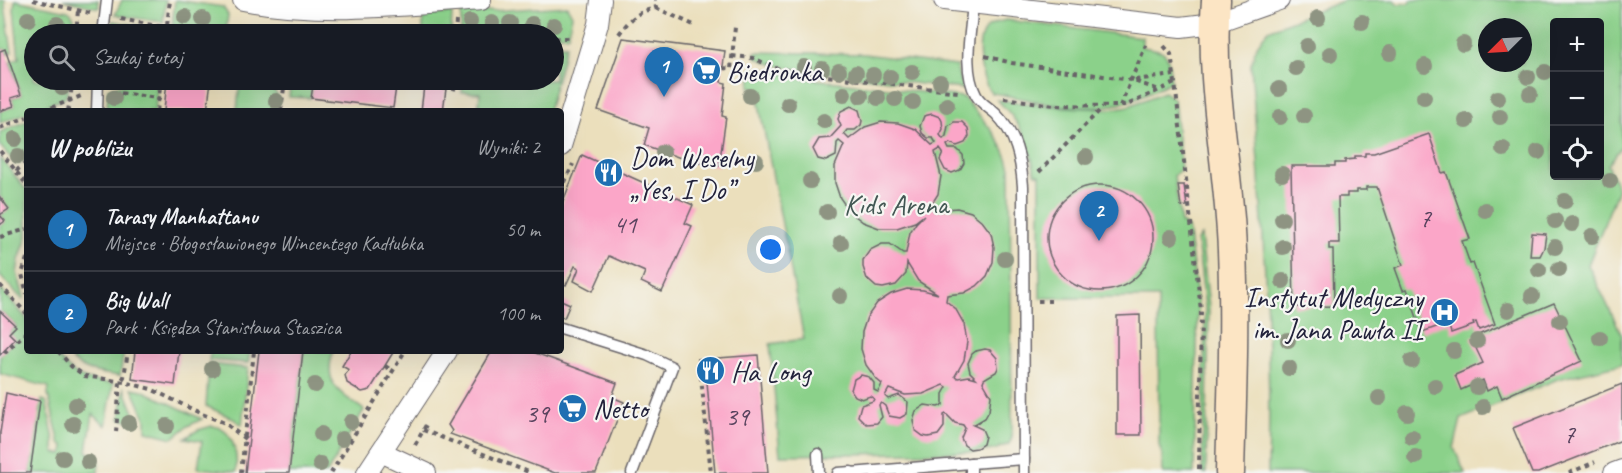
<!DOCTYPE html>
<html lang="pl">
<head>
<meta charset="utf-8">
<style>
  :root { --surface:#171b24; --page:#20242c; --text:#f1f3f6; --muted:#9ea1a6; --line:#363941; --accent:#1f6fb2 }
  body { margin:0; font-family:Caveat,sans-serif; background:var(--page); color:var(--text) }
  .controls { position:absolute; right:18px; top:18px; display:grid; overflow:hidden; border-radius:6px; box-shadow:0 6px 24px #0002 }
  .controls button { width:54px; height:54px; display:grid; place-items:center; padding:0; border:0; border-bottom:2px solid var(--line); background:var(--surface); color:var(--text); font:30px sans-serif }
  .compass { position:absolute; left:1478px; top:18px; width:54px; height:54px; border-radius:50%; background:var(--surface); box-shadow:0 6px 24px #0002; rotate:246deg }
  .you { position:absolute; left:771px; top:250px; width:21px; height:21px; margin:-15px; border:4px solid #fff; border-radius:50%; background:#1a73e8; box-shadow:0 0 0 9px #1a73e833 }
  .badge { display:grid; place-items:center; width:39px; height:39px; border-radius:50%; background:var(--accent); color:#fff; font-size:20px; font-weight:700 }
  .pin { position:absolute; translate:-50% -50px; filter:drop-shadow(0 2px 3px #0008) }
  .pin::after { content:''; position:absolute; top:32px; width:21px; height:18px; background:inherit; clip-path:polygon(0 0,100% 0,50% 100%) }
  .list { margin:0; padding:0; list-style:none }
  h2 { display:flex; justify-content:space-between; align-items:center; height:78px; margin:0; padding:0 24px; font-size:26px }
  h2 small { font-size:20px; font-weight:400; color:var(--muted) }
  .list li { display:grid; grid-template-columns:39px 1fr auto; gap:18px; align-items:center; box-sizing:border-box; height:84px; padding:0 24px; border-top:2px solid var(--line) }
  .list b { display:block; font-size:22px; white-space:nowrap }
  .list p { margin:0; font-size:20px; white-space:nowrap; color:var(--muted) }
  .list em { font-size:20px; font-style:normal; color:var(--muted) }
  .icon { flex:none; width:33px; height:33px; fill:none; stroke:currentColor; stroke-width:2; stroke-linecap:round; stroke-linejoin:round }
  .map { position:relative; flex:none; width:1622px; height:473px; overflow:hidden }
  .search { position:absolute; background:var(--surface); box-shadow:0 6px 24px #0002; left:24px; top:24px; width:540px; height:66px; display:flex; align-items:center; gap:15px; box-sizing:border-box; padding:0 21px; border-radius:33px; color:var(--muted); font-size:22px }
  .panel { position:absolute; background:var(--surface); box-shadow:0 6px 24px #0002; left:24px; top:108px; width:540px; height:246px; border-radius:6px }
  .map>svg:first-child { display:block }
  .green { fill:#8bd18a; stroke:#567a62; stroke-width:1.5; fill-rule:evenodd }
  .building { fill:#fba6c8 }
  .lines { fill:none; stroke-linecap:round; stroke-linejoin:round }
  .lane-casing { stroke:#686468; stroke-width:13 }
  .street-casing { stroke:#686468; stroke-width:22 }
  .secondary-casing { stroke:#686468; stroke-width:31 }
  .path { stroke:#686468; stroke-width:4; stroke-dasharray:4.5 4.5; stroke-linecap:butt }
  .lane { stroke:#fff; stroke-width:10 }
  .street { stroke:#fff; stroke-width:20 }
  .secondary { stroke:#fce5c4; stroke-width:28 }
  .tree { fill:#8e9482 }
  .labels { text-anchor:middle; stroke-width:4.5; stroke-linejoin:round; paint-order:stroke }
  .number-label { font-size:26px; fill:#58435e }
  .poi-label { font-size:28px; fill:#22223b; stroke:#f6f6f2; text-anchor:start }
  .park-label { font-size:28px; fill:#425753; stroke:#f6f6f2 }
</style>
</head>
<body>
<div class="map">
<svg width="1622" height="473" viewBox="0 0 1622 473">
  <rect width="100%" height="100%" fill="#f6f6f2"/>
  <filter id="ink" filterUnits="userSpaceOnUse"><feTurbulence type="fractalNoise" baseFrequency=".0167" numOctaves="2"/><feDisplacementMap in="SourceGraphic" scale="12" xChannelSelector="R" yChannelSelector="G"/><feConvolveMatrix kernelMatrix="1 2 1 2 8 2 1 2 1" color-interpolation-filters="sRGB"/></filter>
  <filter id="wash" filterUnits="userSpaceOnUse"><feTurbulence type="fractalNoise" baseFrequency=".008" numOctaves="4" result="noise"/><feDisplacementMap in="SourceGraphic" scale="24" xChannelSelector="R" yChannelSelector="G"/><feGaussianBlur stdDeviation="1.35" result="paint"/><feColorMatrix in="noise" values="0 0 0 0 0 0 0 0 0 0 0 0 0 0 0 0 0 1.4 0 .05"/><feComposite in="paint" operator="in"/></filter>
  <g filter="url(#wash)">
    <rect width="100%" height="100%" fill="#ebdfbc"/>
    <g class="green">
      <path d="M0,0h5v6l7,46 -5,2 -2,-5 -5,2z"/>
      <path d="M15,0l53,11c9,6 6,12 6,22l-22,-3 -1,4h-17v46h35l-2,15 -4,4 -63,24v-12l14,-5 -3,-8 10,-3 -11,-33 9,-4 -5,-49z"/>
      <path d="M63,0h35l1,8z"/>
      <path d="M122,0h44l-3,22 -48,-7z"/>
      <path d="M175,0l48,7 5,8 -2,16 -54,-4z"/>
      <path d="M1345,0h49l4,4 12,-1 1,-3h211v146l-14,19 10,24 -30,76 34,70v29l-64,15 -97,40 -7,29 11,25h-197c4,-136 -7,-272 -17,-408l5,-18 12,-17zM1554,22h46v154h-46zM1487,27h36v36h-36z"/>
      <path d="M567,6l5,9 -4,20 -107,-1v-21z"/>
      <path d="M452,13l-1,20 -28,1v-18z"/>
      <path d="M1006,20l136,17v10c30,4 25,6 29,35 -18,8 -37,19 -57,23 -39,8 -84,-6 -122,-12 -11,-11 -18,-50 -7,-63 5,-6 13,-8 21,-10z"/>
      <path d="M113,21l51,9 -1,4h-51z"/>
      <path d="M554,45h12l-18,66h-70l2,-18 -18,-1 1,-8h-7l1,-4h97z"/>
      <path d="M755,52l109,2 92,12 7,23 -174,-21 -15,-3 -17,-7z"/>
      <path d="M752,68l19,2 24,7 168,20c20,24 39,39 47,71l2,269 -3,7 -15,6 -20,2 -194,3 -10,-111 34,-5 -48,-251 -6,-1z"/>
      <path d="M139,80h19l-3,31h-48l1,-22z"/>
      <path d="M240,80h25l13,16 -1,15h-40z"/>
      <path d="M291,80h23l-3,18 -22,-1z"/>
      <path d="M334,80h91l-1,6 -28,1z"/>
      <path d="M1164,92l10,7 7,70 -7,7 7,47 7,4 10,78 -4,168h-31l-1,-18 -3,-10 -1,-147h-118v-124h-5c-5,-31 -15,-53 -38,-74l66,7 47,2 19,-3z"/>
      <path d="M27,121v36l-10,8 -17,-19v-14z"/>
      <path d="M0,157l27,34v46l-8,23 -2,13 7,24 -2,2 -22,-23v-51l5,-4 -5,-6 9,-6 -9,-12z"/>
      <path d="M1201,236l8,71 -3,166h-4l3,-166 -8,-67z"/>
      <path d="M0,288l27,31v32h26c21,27 27,28 60,33l-7,42 -13,-12 -6,37 12,10 -1,12h-68l1,-13 3,-1 8,-59 4,1 8,39v13l9,1 1,-9 -4,-1 -12,-50 1,-7 -49,-13v-19l15,-16 -6,-6 7,-7 -16,-15z"/>
      <path d="M64,351h60l-4,25c-26,-4 -38,-3 -56,-25z"/>
      <path d="M211,351h39l-2,12 -39,-3z"/>
      <path d="M303,351h30c-10,34 6,41 31,59l-37,63h-38z"/>
      <path d="M209,364l39,4 -6,57 -10,-7 -26,-12z"/>
      <path d="M124,388l14,34 -18,-3z"/>
      <path d="M132,388l10,2 60,29 -14,7 -15,12 -27,-7v-11z"/>
      <path d="M212,426c21,2 26,27 24,46l-38,-4 4,-27 -17,-3 13,-8z"/>
    </g>
    <g id="blocks">
      <g class="building">
        <path d="M52,30l24,3v1h-25z"/>
        <path d="M623,38l102,13 -4,31 5,1 -4,33 4,1 -7,49 -27,-4 -48,-17 5,-17 -51,-18z"/>
        <path d="M5,49l16,46 -10,3 3,8 -14,5v-60z"/>
        <path d="M167,80l44,1 -4,30h-43z"/>
        <path d="M314,80h20l62,7 -3,21 -82,-10z"/>
        <path d="M424,86l22,3 -3,22h-22z"/>
        <path d="M851,106l8,4 3,11 -1,4 -6,5h-8l-3,4 5,5 16,-12 16,-5 17,1 17,6 17,16 4,-2 -3,-5h-5l-6,-5 -2,-7 4,-10 8,-2 8,3 2,4 1,8 -3,6 3,4 3,-3 2,-10 6,-4h8l6,6 1,8 -4,7 -8,3 -7,-3 -3,2 2,4h8l6,6 1,8 -4,7 -8,3 -7,-3 -5,-10 3,-7 -3,-4 -5,3 6,24 -3,18 -7,11 4,5 22,-2 14,4 11,9 9,12 3,14 -1,15 -6,14 -10,10 -13,7 -17,2 -1,6 9,7 9,16 3,18 -3,18 -9,16 3,2 11,-2 7,2 -6,-6 -2,-9 4,-9 4,-3 9,-2 5,1 7,8 1,10 -2,4 -12,7 -1,3 8,14 -2,15 -4,7 -12,7 9,4 3,7 -2,8 -6,4 -7,1 -6,-4 -3,-7 4,-10 -2,-3 -8,-2 -9,-9 -2,1v12l-6,8 -10,2 -5,-1 -8,-6 -2,-10 3,-9 9,-6 13,2 5,-2v-11l4,-7 -3,-2 -21,9 -18,1 -16,-6 -4,7 3,3 11,-4 9,7 -1,12 -7,4 -11,-2 -4,-10 -4,-3 -2,2 3,12 -5,6 -11,1 -8,-8 3,-11 12,-4 1,-2 -4,-3 -8,3 -7,-3 -4,-6 3,-11 7,-4 8,2 5,6v7l4,2 4,-8 -6,-5 -10,-14 -5,-16 1,-17 5,-15 10,-14 14,-9 16,-5 16,1 15,4 -20,-13 -11,-18 -1,11 -10,11 -13,3 -7,-1 -9,-8 -4,-12v-7l7,-10 12,-6h8l13,9h3l4,-21 6,-9 8,-8 -9,7 -18,6h-18l-16,-6 -13,-10 -10,-14 -5,-15v-17l9,-21 -5,-4 -2,2 -1,13 -10,5 -8,-2 -5,-10 6,-10 11,-1 11,-12 -3,-7 3,-8z"/>
        <path d="M1429,134l13,39 4,-1 24,67 -8,2 8,23 3,-1 22,61 -16,6 -3,-8 -3,1 1,2 -23,8 -3,-10 -26,9 -15,-43 -4,1 -8,-22 8,-3 -26,-78h-11v3h-10v3h-9v4h-9l1,46h-10v6h4l1,57 -40,1 -3,-141h44v-3h10v-3l10,-1v-3h10v-3h9z"/>
        <path d="M582,155l111,50 -8,18 7,3 -30,66 -21,-10 4,-10 -36,-16 -16,35 -19,-10 5,-13 -4,-2 -9,19 -5,-2v-77z"/>
        <path d="M1178,185h6l3,21 -6,1z"/>
        <circle cx="1100" cy="238" r="53"/>
        <path d="M0,197l9,12 -9,6 5,6 -5,4z"/>
        <path d="M1532,233l14,1 -2,14 -4,8h-10z"/>
        <path d="M561,300l9,4 -6,14 -3,-1z"/>
        <path d="M1554,303l28,58 -80,37 -5,-12 -10,5 -4,-11 -22,10 -6,-15 28,-12 -12,-25z"/>
        <path d="M0,311l16,15 -7,7 6,6 -15,16z"/>
        <path d="M1140,315l1,120h-24v-119z"/>
        <path d="M135,351h44l-4,34 -43,-6z"/>
        <path d="M259,351h44l-14,122h-44z"/>
        <path d="M351,351h43l-24,39 -8,2 -15,-9 -2,-8 4,-5 -7,-4z"/>
        <path d="M492,351h38l87,32 -5,14 12,5 -28,71h-41l-105,-39 2,-3 -4,-6z"/>
        <path d="M758,355l10,118h-53l-10,-114z"/>
        <path d="M1622,384v56l-84,33h-6l-19,-45z"/>
        <path d="M6,393l34,8 -10,72h-30v-40z"/>
      </g>
    </g>
  </g>
  <g filter="url(#ink)">
    <use href="#blocks" fill-opacity="0" stroke="#686468" stroke-width="1.5"/>
    <g class="lines">
      <defs>
        <g id="lane">
          <path d="M973,3c-2,29 -11,66 3,92 5,9 13,12 20,19 20,20 25,45 27,72l1,287"/>
          <path d="M103,34l4,-34"/>
          <path d="M97,111l1,-31"/>
          <path d="M561,328l86,27 25,12 -40,106"/>
          <path d="M818,454l1,19"/>
          <path d="M838,473l13,-1"/>
          <path d="M851,473l120,-10"/>
          <path d="M971,473v-10l53,-4"/>
        </g>
        <g id="street">
          <path d="M243,0c79,15 158,6 238,0"/>
          <path d="M944,0l237,27 33,-4 65,-23"/>
          <path d="M561,146l37,-122 3,-24"/>
          <path d="M381,452l45,21"/>
          <path d="M367,473l80,-122"/>
          <path d="M1614,473l8,-3"/>
        </g>
        <path id="secondary" d="M1216,0c-7,83 13,167 16,250 3,74 0,149 -2,223"/>
      </defs>
      <use href="#lane" class="lane-casing"/>
      <use href="#street" class="street-casing"/>
      <use href="#secondary" class="secondary-casing"/>
      <g class="path">
        <path d="M33,0l57,13"/>
        <path d="M656,8l40,18"/>
        <path d="M121,19l46,9 72,6"/>
        <path d="M76,34l2,-24"/>
        <path d="M166,34l4,-34"/>
        <path d="M291,34l1,-8"/>
        <path d="M455,34l1,-13"/>
        <path d="M619,34c10,-14 19,-23 37,-26l-1,-8"/>
        <path d="M554,38h17"/>
        <path d="M1164,46l7,8 4,29 26,227 -2,163"/>
        <path d="M732,56l21,2 22,10 27,5 156,19"/>
        <path d="M985,56l27,7 119,17 28,10"/>
        <path d="M723,68l8,1 4,-42"/>
        <path d="M451,80l-1,7 10,3"/>
        <path d="M1135,80l39,-5"/>
        <path d="M112,92l53,7"/>
        <path d="M1004,98l50,7 63,1 12,-2 46,-21"/>
        <path d="M1120,106l26,-61"/>
        <path d="M43,111l38,-15"/>
        <path d="M68,111l5,-31"/>
        <path d="M157,111l4,-31"/>
        <path d="M281,111l4,-31"/>
        <path d="M0,128l27,-11"/>
        <path d="M0,151l27,34"/>
        <path d="M16,171l11,-9"/>
        <path d="M1039,172l64,-65"/>
        <path d="M561,191l12,-27"/>
        <path d="M0,237l27,-8"/>
        <path d="M27,258l-5,16 5,20"/>
        <path d="M0,285l27,29"/>
        <path d="M1038,301h13"/>
        <path d="M4,351l2,1 21,-21"/>
        <path d="M58,351l13,15 14,10 39,6 27,7 51,25 23,9 20,16"/>
        <path d="M699,358l12,115"/>
        <path d="M385,366l8,5"/>
        <path d="M423,430l108,43"/>
        <path d="M116,432l4,-50 4,-5 4,-26"/>
        <path d="M415,445l11,-20"/>
        <path d="M241,473l13,-122"/>
        <path d="M331,473l74,-122"/>
        <path d="M1569,473l26,-11"/>
      </g>
      <use href="#lane" class="lane"/>
      <use href="#street" class="street"/>
      <use href="#secondary" class="secondary"/>
    </g>
    <g class="tree">
      <circle cx="185" cy="17" r="8"/>
      <circle cx="1318" cy="18" r="8"/>
      <circle cx="28" cy="19" r="8"/>
      <circle cx="203" cy="19" r="8"/>
      <circle cx="470" cy="22" r="8"/>
      <circle cx="1362" cy="22" r="8"/>
      <circle cx="492" cy="23" r="8"/>
      <circle cx="510" cy="23" r="8"/>
      <circle cx="57" cy="24" r="8"/>
      <circle cx="532" cy="24" r="8"/>
      <circle cx="554" cy="25" r="8"/>
      <circle cx="1463" cy="44" r="8"/>
      <circle cx="1307" cy="46" r="8"/>
      <circle cx="1390" cy="53" r="8"/>
      <circle cx="1330" cy="54" r="8"/>
      <circle cx="1425" cy="66" r="8"/>
      <circle cx="804" cy="67" r="8"/>
      <circle cx="1296" cy="68" r="8"/>
      <circle cx="822" cy="69" r="8"/>
      <circle cx="839" cy="71" r="8"/>
      <circle cx="912" cy="72" r="8"/>
      <circle cx="1545" cy="72" r="8"/>
      <circle cx="856" cy="73" r="8"/>
      <circle cx="873" cy="75" r="8"/>
      <circle cx="890" cy="77" r="8"/>
      <circle cx="1528" cy="77" r="8"/>
      <circle cx="940" cy="82" r="8"/>
      <circle cx="62" cy="88" r="8"/>
      <circle cx="1279" cy="89" r="8"/>
      <circle cx="844" cy="94" r="8"/>
      <circle cx="1530" cy="94" r="8"/>
      <circle cx="750" cy="96" r="8"/>
      <circle cx="861" cy="96" r="8"/>
      <circle cx="1424" cy="97" r="8"/>
      <circle cx="114" cy="98" r="8"/>
      <circle cx="878" cy="98" r="8"/>
      <circle cx="1498" cy="98" r="8"/>
      <circle cx="895" cy="99" r="8"/>
      <circle cx="276" cy="101" r="8"/>
      <circle cx="913" cy="102" r="8"/>
      <circle cx="788" cy="104" r="8"/>
      <circle cx="947" cy="105" r="8"/>
      <circle cx="1304" cy="116" r="8"/>
      <circle cx="1280" cy="117" r="8"/>
      <circle cx="1500" cy="117" r="8"/>
      <circle cx="824" cy="121" r="8"/>
      <circle cx="1466" cy="121" r="8"/>
      <circle cx="15" cy="139" r="8"/>
      <circle cx="1503" cy="149" r="8"/>
      <circle cx="663" cy="152" r="8"/>
      <circle cx="1538" cy="152" r="8"/>
      <circle cx="18" cy="156" r="8"/>
      <circle cx="1086" cy="157" r="8"/>
      <circle cx="756" cy="161" r="8"/>
      <circle cx="1282" cy="174" r="8"/>
      <circle cx="810" cy="181" r="8"/>
      <circle cx="1610" cy="181" r="8"/>
      <circle cx="1565" cy="201" r="8"/>
      <circle cx="1485" cy="210" r="8"/>
      <circle cx="827" cy="212" r="8"/>
      <circle cx="1282" cy="219" r="8"/>
      <circle cx="1555" cy="221" r="8"/>
      <circle cx="1572" cy="224" r="8"/>
      <circle cx="1592" cy="236" r="8"/>
      <circle cx="1171" cy="237" r="8"/>
      <circle cx="841" cy="243" r="8"/>
      <circle cx="1283" cy="247" r="8"/>
      <circle cx="1555" cy="247" r="8"/>
      <circle cx="1005" cy="259" r="8"/>
      <circle cx="1559" cy="269" r="8"/>
      <circle cx="1539" cy="270" r="8"/>
      <circle cx="1283" cy="281" r="8"/>
      <circle cx="840" cy="296" r="8"/>
      <circle cx="1532" cy="296" r="8"/>
      <circle cx="1508" cy="310" r="8"/>
      <circle cx="1560" cy="321" r="8"/>
      <circle cx="1600" cy="338" r="8"/>
      <circle cx="1288" cy="340" r="8"/>
      <circle cx="1477" cy="341" r="8"/>
      <circle cx="1454" cy="351" r="8"/>
      <circle cx="1412" cy="361" r="8"/>
      <circle cx="1289" cy="368" r="8"/>
      <circle cx="212" cy="369" r="8"/>
      <circle cx="315" cy="385" r="8"/>
      <circle cx="1435" cy="386" r="8"/>
      <circle cx="1477" cy="387" r="8"/>
      <circle cx="1379" cy="398" r="8"/>
      <circle cx="76" cy="405" r="8"/>
      <circle cx="1483" cy="407" r="8"/>
      <circle cx="1407" cy="413" r="8"/>
      <circle cx="351" cy="422" r="8"/>
      <circle cx="129" cy="423" r="8"/>
      <circle cx="73" cy="424" r="8"/>
      <circle cx="167" cy="426" r="8"/>
      <circle cx="321" cy="434" r="8"/>
      <circle cx="1412" cy="437" r="8"/>
      <circle cx="342" cy="439" r="8"/>
      <circle cx="1415" cy="457" r="8"/>
      <circle cx="63" cy="458" r="8"/>
      <circle cx="88" cy="462" r="8"/>
      <circle cx="320" cy="464" r="8"/>
    </g>
  </g>
  <defs>
    <symbol id="supermarket-disc" viewBox="-11 -11 22 22"><circle r="9.5" fill="#1f6fb2" stroke="#f6f6f2"/><path d="M-6-5.5h2.5l.6 2H6L4.5 2H-2.5L-4.4-4H-6ZM-1.5 3.2a1.3 1.3 0 1 0 .1 0ZM3 3.2a1.3 1.3 0 1 0 .1 0Z" fill="#fff"/></symbol>
    <symbol id="restaurant-disc" viewBox="-11 -11 22 22"><circle r="9.5" fill="#1f6fb2" stroke="#f6f6f2"/><path d="M-5-6h1v4h1v-4h1v4h1v-4h1v5L-1.5 .5V6h-2V.5L-5-1ZM5-6V6H3V1.5H1.5Q1.5-4 5-6Z" fill="#fff"/></symbol>
    <symbol id="hospital-disc" viewBox="-11 -11 22 22"><circle r="9.5" fill="#1f6fb2" stroke="#f6f6f2"/><path d="M-5-5h3v3.5h4V-5h3V5h-3V1.5h-4V5h-3Z" fill="#fff"/></symbol>
  </defs>
  <g fill-rule="evenodd">
    <use href="#supermarket-disc" x="690" y="54" width="33" height="33"/>
    <use href="#restaurant-disc" x="592" y="156" width="33" height="33"/>
    <use href="#hospital-disc" x="1428" y="296" width="33" height="33"/>
    <use href="#restaurant-disc" x="694" y="354" width="33" height="33"/>
    <use href="#supermarket-disc" x="556" y="392" width="33" height="33"/>
  </g>
  <g class="labels">
    <g class="number-label">
      <text x="1425" y="227">7</text>
      <text x="625" y="233">41</text>
      <text x="537" y="422">39</text>
      <text x="737" y="425">39</text>
      <text x="1569" y="443">7</text>
    </g>
    <g class="poi-label">
      <text x="727" y="81">Biedronka</text>
      <text x="630" y="167">Dom Weselny<tspan x="630" dy="32">„Yes, I Do”</tspan></text>
      <text x="1423" y="307" text-anchor="end">Instytut Medyczny<tspan x="1423" dy="32">im. Jana Pawła II</tspan></text>
      <text x="731" y="381">Ha Long</text>
      <text x="593" y="418">Netto</text>
    </g>
    <g class="park-label">
      <text x="896" y="214">Kids Arena</text>
    </g>
  </g>
</svg>
<div class="controls">
<button>+</button>
<button>−</button>
<button><svg class="icon" aria-label="locate" viewBox="0 0 24 24"><circle cx="12" cy="12" r="6"/><path d="M12 2v4M12 18v4M2 12h4M18 12h4"/></svg></button>
</div>
<svg class="compass" viewBox="-18 -18 36 36"><path d="M0-13l5 13h-10z" fill="#e53935"/><path d="M0 13l5-13h-10z" fill="#9ea1a6"/></svg>
<div class="you"></div>
<div class="pin badge" style="left:664px;top:97px">1</div>
<div class="pin badge" style="left:1099px;top:241px">2</div>
<div class="search"><svg class="icon" aria-label="search" viewBox="0 0 24 24"><circle cx="10" cy="10" r="6"/><path d="M15 15l6 6"/></svg>Szukaj tutaj</div>
<section class="panel">
<h2>W pobliżu<small>Wyniki: 2</small></h2>
<ul class="list">
<li><span class="badge">1</span><div><b>Tarasy Manhattanu</b><p>Miejsce · Błogosławionego Wincentego Kadłubka</p></div><em>50 m</em></li>
<li><span class="badge">2</span><div><b>Big Wall</b><p>Park · Księdza Stanisława Staszica</p></div><em>100 m</em></li>
</ul>
</section>
</div>
</body>
</html>
